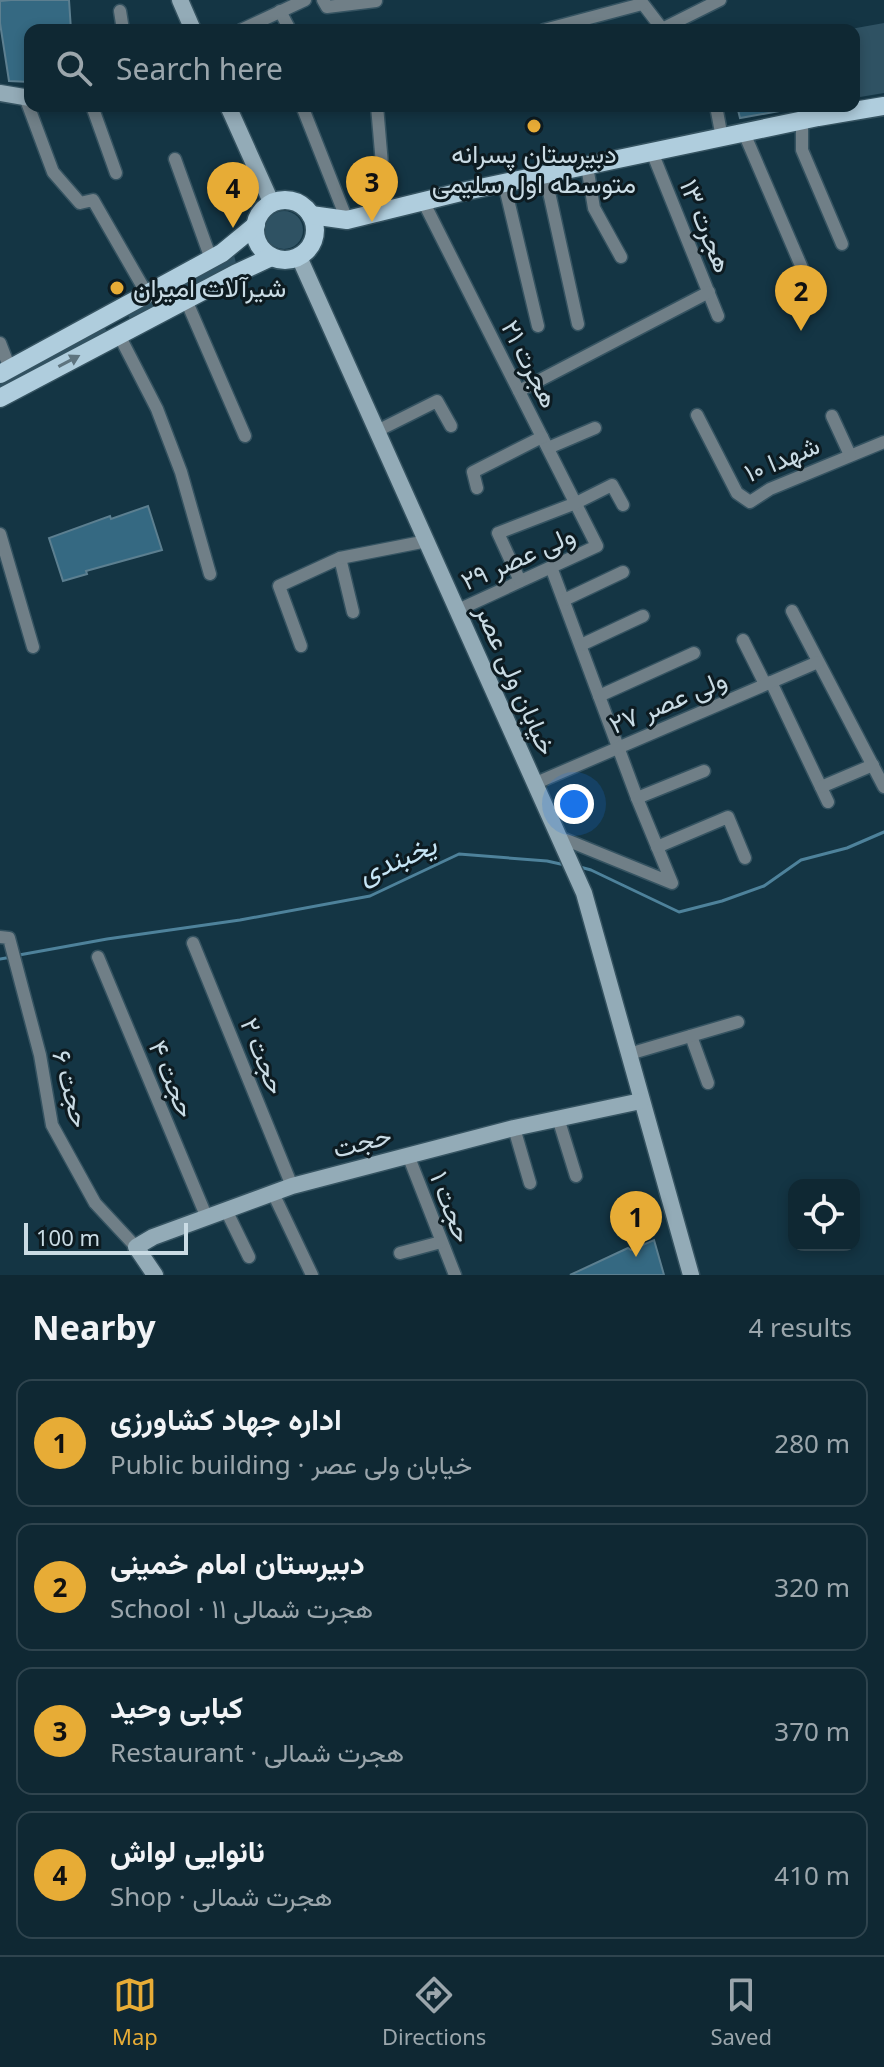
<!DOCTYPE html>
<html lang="en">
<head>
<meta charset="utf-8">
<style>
  :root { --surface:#0f2833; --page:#1d343f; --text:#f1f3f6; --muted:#9ba6ac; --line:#2f444e; --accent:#e7ac36 }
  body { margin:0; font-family:"Noto Sans",Vazirmatn,sans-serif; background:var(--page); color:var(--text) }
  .controls { position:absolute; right:24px; bottom:24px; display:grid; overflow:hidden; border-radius:16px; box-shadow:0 4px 12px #0003 }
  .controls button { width:72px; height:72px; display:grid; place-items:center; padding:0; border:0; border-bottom:2px solid var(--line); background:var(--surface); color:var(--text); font:40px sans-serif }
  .scale { position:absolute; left:24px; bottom:20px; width:164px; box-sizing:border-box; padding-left:8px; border:4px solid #c9dbe4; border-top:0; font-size:22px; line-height:28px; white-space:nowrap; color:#c9dbe4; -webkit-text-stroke:6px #0d1b21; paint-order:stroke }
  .you { position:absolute; left:574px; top:804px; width:28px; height:28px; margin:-20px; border:6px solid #fff; border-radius:50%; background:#1a73e8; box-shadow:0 0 0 12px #1a73e833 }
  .badge { display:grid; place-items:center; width:52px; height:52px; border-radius:50%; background:var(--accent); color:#111; font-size:26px; font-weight:700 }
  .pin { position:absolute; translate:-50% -66px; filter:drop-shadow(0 2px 4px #0008) }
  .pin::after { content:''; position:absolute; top:42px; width:28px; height:24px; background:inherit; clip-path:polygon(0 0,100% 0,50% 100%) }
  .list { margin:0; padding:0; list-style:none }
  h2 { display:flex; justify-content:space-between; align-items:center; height:104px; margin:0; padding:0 32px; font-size:34px }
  h2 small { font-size:26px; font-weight:400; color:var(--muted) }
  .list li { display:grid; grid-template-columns:52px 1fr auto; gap:24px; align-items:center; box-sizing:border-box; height:128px; margin:0 16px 16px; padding:0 16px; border:2px solid var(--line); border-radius:16px }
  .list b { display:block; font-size:30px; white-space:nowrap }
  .list p { margin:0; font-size:26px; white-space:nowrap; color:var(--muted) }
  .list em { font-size:26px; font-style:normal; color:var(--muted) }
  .icon { flex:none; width:44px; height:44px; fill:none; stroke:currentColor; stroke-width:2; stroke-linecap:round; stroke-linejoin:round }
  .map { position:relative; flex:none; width:884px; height:1275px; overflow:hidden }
  .search { position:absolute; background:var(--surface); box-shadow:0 4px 12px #0003; left:24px; right:24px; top:24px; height:88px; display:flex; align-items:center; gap:20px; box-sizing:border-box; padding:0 28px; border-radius:16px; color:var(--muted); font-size:30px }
  .sheet { height:680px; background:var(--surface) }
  nav { display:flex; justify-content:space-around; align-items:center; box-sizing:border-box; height:112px; border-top:2px solid var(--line); background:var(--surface); font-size:22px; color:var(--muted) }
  nav a { display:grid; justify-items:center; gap:4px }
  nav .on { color:var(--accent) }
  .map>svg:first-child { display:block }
  .green { fill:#2f5263 }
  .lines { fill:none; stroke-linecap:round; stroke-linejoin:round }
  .stream { stroke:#4e829b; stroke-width:3 }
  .building { fill:#356982; stroke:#5c7f90; stroke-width:2 }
  .street-casing { stroke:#355361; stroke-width:15 }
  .secondary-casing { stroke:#355361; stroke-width:19 }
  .primary-casing { stroke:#355361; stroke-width:21 }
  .street { stroke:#707f87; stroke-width:12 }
  .secondary { stroke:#93abb7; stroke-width:16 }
  .primary { stroke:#afcddd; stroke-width:18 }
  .oneway { fill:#5e747f }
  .poi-dot { fill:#e7ac36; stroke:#0d1b21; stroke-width:3 }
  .labels { text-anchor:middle; stroke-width:6; stroke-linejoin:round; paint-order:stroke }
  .poi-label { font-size:26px; fill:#c9dbe4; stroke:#0d1b21 }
  .street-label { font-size:26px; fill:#c9dbe4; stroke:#0d1b21 }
  .water-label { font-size:28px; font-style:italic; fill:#c6e5f5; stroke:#0d1b21 }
</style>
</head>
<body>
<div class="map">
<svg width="884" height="1275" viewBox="0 0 884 1275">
  <rect width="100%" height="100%" fill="#143544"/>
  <g class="green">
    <path d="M884,23v70l-30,5v-68h-9z"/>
    <circle cx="284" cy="230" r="19"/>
    <path d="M234,255l2,8 -106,56 -4,-7z"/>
    <path d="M104,325l3,8 -107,57v-10z"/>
  </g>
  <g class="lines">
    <g class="stream">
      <path d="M580,867l11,3 88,42 43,-11 42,-15 37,-26 46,-12 37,-16"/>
      <path d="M19,955l88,-16 133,-19 130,-24 89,-42 88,7 18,4"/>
      <path d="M0,959l12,-2"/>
    </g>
  </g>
  <g class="building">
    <path d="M11,0h58l2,30h-41v52l-21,-1 -9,-58v-22z"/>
    <path d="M737,106h43v5l-40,7z"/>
    <path d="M148,506l14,44 -76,21 1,3 -24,7 -14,-43 61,-22 1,3z"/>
    <path d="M654,1240l10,35h-94l58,-27 3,2z"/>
  </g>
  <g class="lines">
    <defs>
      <g id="street">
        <path d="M323,0l4,7 49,-6"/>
        <path d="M640,0l23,30"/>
        <path d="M120,11l3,19"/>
        <path d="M280,11l10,19"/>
        <path d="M662,29l58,-29"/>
        <path d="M241,30l64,-30"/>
        <path d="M544,30l98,-26"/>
        <path d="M25,97l28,75 27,31 13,-3 54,94"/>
        <path d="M92,106l24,67"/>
        <path d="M302,106l45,114"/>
        <path d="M377,106l9,105"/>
        <path d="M716,106l6,32"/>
        <path d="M802,121v29l40,94"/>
        <path d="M744,133l61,142"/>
        <path d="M652,152l66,164"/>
        <path d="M175,159l36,100"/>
        <path d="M587,166l7,42 27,49"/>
        <path d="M545,174l33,150"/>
        <path d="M504,183l34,143"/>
        <path d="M423,201l174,345 -139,64"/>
        <path d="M186,300l59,136"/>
        <path d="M119,335l38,74 24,63 29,102"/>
        <path d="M0,343l10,26"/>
        <path d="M519,391l190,-99"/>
        <path d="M697,415l40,78 13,9 20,-13 114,-47"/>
        <path d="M832,416l18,39"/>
        <path d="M377,431l60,-30 14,25"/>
        <path d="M548,448l47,-20"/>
        <path d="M477,488l-4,-16 69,-35"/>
        <path d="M0,534l33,113"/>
        <path d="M340,558l13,54"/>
        <path d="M551,567l86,231 35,85 -113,-46"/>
        <path d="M520,581l-22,-48 78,-30 36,-18 11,20"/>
        <path d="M564,600l59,-28"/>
        <path d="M792,611l92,176"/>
        <path d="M743,640l22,44"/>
        <path d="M581,645l62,-29"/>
        <path d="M301,646l-22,-60 61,-28 87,-17"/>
        <path d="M771,682l57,120"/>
        <path d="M599,696l95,-43"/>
        <path d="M536,783l282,-121"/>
        <path d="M821,787l52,-22"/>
        <path d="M637,798l67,-27"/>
        <path d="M657,847l71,-30 17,41"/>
        <path d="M0,937l9,1 31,117 12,70 43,78 41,44"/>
        <path d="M193,943l99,243"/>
        <path d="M98,957l109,261"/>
        <path d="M691,1036l17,47"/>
        <path d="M629,1054l109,-32"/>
        <path d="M558,1118l18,58"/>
        <path d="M514,1128l16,55"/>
        <path d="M408,1155l47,120"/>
        <path d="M273,1193l39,82"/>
        <path d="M226,1210l23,47"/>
        <path d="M400,1253l41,-11"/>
      </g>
      <g id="secondary">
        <path d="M180,0l13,30"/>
        <path d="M0,93l30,5"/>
        <path d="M228,106l44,98"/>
        <path d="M299,257l285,636 107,382"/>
        <path d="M155,1275l-19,-28 17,-10 139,-51 222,-58 127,-27"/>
      </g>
      <g id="primary">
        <circle cx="285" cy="230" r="30"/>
        <path d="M311,215l36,5 114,-28 357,-75 66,-11"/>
        <path d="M0,374l222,-121 34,-28"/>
        <path d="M0,398l235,-124 36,-17"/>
      </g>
    </defs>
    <use href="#street" class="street-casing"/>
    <use href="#secondary" class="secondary-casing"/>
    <use href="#primary" class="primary-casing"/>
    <use href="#street" class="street"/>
    <use href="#secondary" class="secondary"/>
    <use href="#primary" class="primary"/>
  </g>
  <defs><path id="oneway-solid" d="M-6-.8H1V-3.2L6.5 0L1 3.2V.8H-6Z" transform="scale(2)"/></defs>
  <use class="oneway" href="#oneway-solid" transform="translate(69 361) rotate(-28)"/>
  <g class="poi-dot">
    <circle cx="534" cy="126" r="8"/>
    <circle cx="117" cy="288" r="8"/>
  </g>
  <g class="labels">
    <g class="poi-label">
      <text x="534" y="163">دبیرستان پسرانه<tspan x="534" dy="30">متوسطه اول سلیمی</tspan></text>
      <text x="133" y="297" text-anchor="start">شیرآلات امیران</text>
    </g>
    <g class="street-label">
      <text transform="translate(706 226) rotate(68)" y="9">هجرت ۱۳</text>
      <text transform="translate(530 364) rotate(63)" y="9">هجرت ۲۱</text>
      <text transform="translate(782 459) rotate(-23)" y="9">شهدا ۱۰</text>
      <text transform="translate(518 558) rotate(-24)" y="9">ولی عصر ۲۹</text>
      <text transform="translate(516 680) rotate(66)" y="9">خیابان ولی عصر</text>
      <text transform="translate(668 702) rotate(-23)" y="9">ولی عصر ۲۷</text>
      <text transform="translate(263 1056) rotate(68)" y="9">حجت ۲</text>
      <text transform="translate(172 1079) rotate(67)" y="9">حجت ۴</text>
      <text transform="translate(71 1089) rotate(75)" y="9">حجت ۶</text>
      <text transform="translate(362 1142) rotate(-15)" y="9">حجت</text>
      <text transform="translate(451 1207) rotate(69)" y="9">حجت ۱</text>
    </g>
    <g class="water-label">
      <text transform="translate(397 859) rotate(-23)" y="10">یخبندی</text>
    </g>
  </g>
</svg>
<div class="controls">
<button><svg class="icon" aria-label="locate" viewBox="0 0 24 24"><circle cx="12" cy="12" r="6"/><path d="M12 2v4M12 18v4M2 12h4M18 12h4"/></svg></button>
</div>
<div class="scale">100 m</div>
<div class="you"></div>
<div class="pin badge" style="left:636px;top:1257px">1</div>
<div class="pin badge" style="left:801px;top:331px">2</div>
<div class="pin badge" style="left:372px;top:222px">3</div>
<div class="pin badge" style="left:233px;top:228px">4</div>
<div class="search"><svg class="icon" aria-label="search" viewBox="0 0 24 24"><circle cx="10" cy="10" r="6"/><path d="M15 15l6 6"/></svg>Search here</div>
</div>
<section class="sheet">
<h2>Nearby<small>4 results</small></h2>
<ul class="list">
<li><span class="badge">1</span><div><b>اداره جهاد کشاورزی</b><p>Public building · خیابان ولی عصر</p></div><em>280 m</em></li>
<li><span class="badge">2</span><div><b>دبیرستان امام خمینی</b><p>School · هجرت شمالی ۱۱</p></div><em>320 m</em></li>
<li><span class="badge">3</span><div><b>کبابی وحید</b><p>Restaurant · هجرت شمالی</p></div><em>370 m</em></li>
<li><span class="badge">4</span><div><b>نانوایی لواش</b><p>Shop · هجرت شمالی</p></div><em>410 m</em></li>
</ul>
</section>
<nav>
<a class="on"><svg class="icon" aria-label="map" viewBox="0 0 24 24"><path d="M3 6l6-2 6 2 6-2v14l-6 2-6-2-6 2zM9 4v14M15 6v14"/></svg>Map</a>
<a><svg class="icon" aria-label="directions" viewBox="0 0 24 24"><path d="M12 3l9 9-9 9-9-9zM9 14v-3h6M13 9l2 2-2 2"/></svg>Directions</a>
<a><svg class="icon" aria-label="saved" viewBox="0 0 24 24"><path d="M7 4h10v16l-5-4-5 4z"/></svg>Saved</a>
</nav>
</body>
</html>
